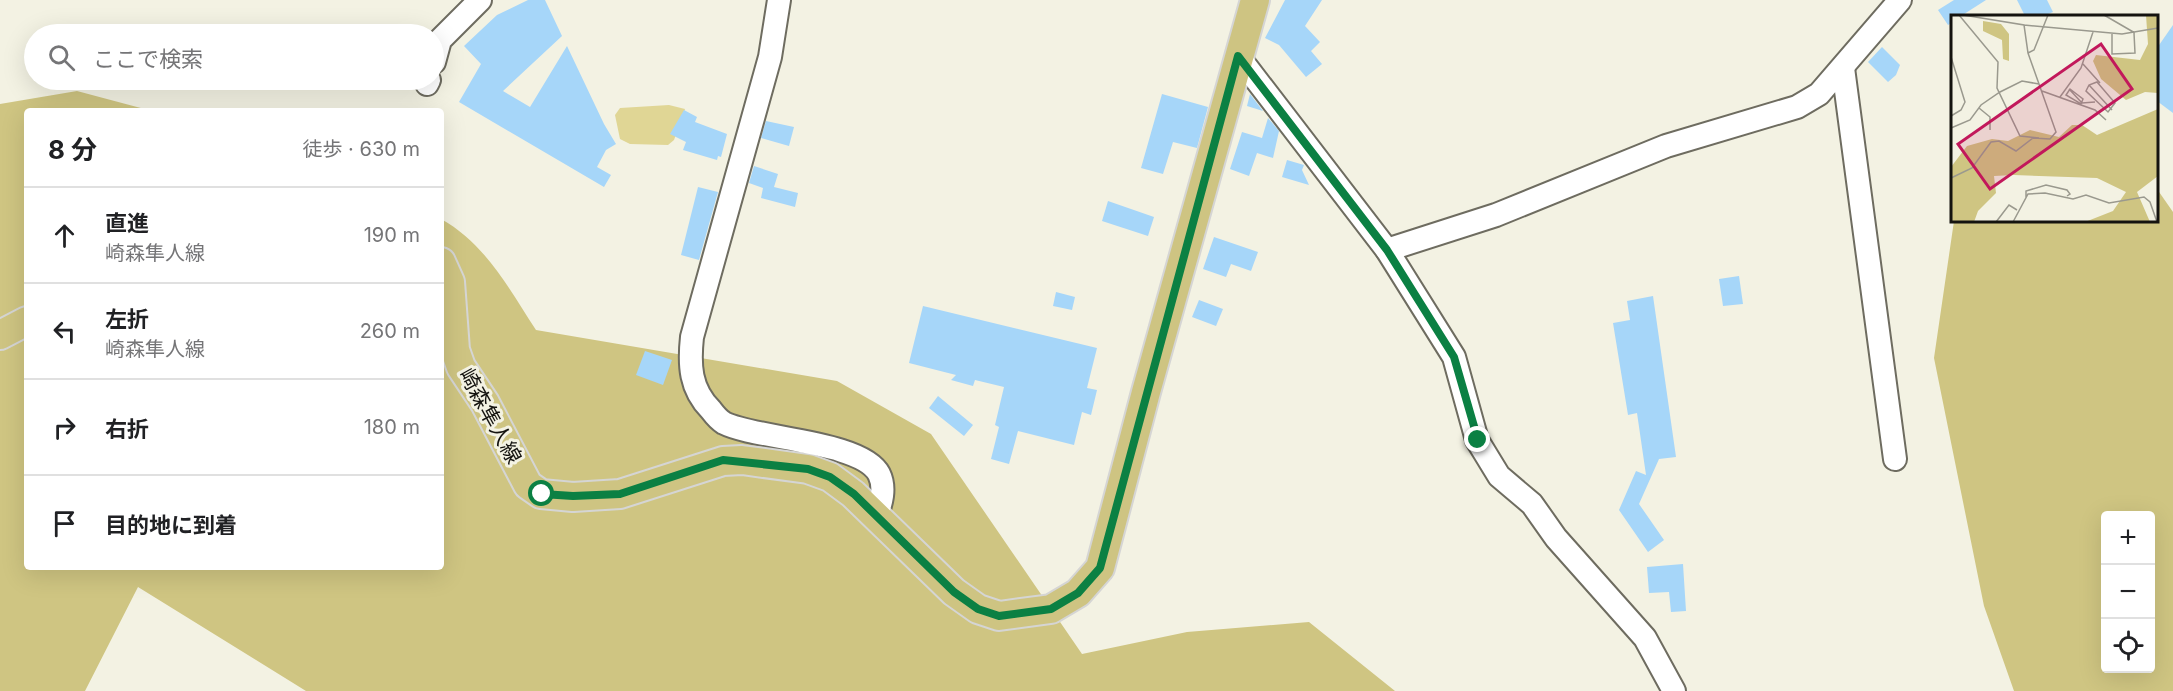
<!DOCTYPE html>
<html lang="ja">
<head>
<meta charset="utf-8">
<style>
  :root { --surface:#fff; --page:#f6f6f6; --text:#202124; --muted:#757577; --line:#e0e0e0 }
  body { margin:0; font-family:Inter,"Noto Sans JP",sans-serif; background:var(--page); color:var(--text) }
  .controls { position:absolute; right:18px; bottom:18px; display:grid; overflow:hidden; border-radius:6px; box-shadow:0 6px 24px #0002 }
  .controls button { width:54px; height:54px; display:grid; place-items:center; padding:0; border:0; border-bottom:2px solid var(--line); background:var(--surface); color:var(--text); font:30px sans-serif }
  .stop { position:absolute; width:18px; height:18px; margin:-14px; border:4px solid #0b8043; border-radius:50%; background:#fff }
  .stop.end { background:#0b8043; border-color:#fff; box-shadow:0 2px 6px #0008 }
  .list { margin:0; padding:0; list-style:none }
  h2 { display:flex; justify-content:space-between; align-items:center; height:78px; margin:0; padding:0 24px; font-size:26px }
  h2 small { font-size:20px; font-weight:400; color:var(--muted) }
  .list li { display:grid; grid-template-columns:39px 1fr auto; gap:18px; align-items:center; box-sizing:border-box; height:96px; padding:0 24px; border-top:2px solid var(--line) }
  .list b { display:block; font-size:22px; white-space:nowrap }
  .list p { margin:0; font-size:20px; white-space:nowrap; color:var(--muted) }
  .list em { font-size:20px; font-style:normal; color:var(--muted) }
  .icon { flex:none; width:33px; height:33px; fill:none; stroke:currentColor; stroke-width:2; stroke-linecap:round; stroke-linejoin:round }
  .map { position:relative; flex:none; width:2173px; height:691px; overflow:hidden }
  .search { position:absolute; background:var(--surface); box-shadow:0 6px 24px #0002; left:24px; top:24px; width:420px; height:66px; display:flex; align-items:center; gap:15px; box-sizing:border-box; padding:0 21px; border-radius:33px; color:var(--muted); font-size:22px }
  .panel { position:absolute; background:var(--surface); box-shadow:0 6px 24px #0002; left:24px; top:108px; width:420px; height:462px; border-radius:6px }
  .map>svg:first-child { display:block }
  .green { fill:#e0d695 }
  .forest { fill:#cfc582; fill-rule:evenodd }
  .building { fill:#a6d6f9 }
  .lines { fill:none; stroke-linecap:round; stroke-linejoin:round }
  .minor-casing { stroke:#6e6c60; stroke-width:26 }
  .major-casing { stroke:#d5d5d4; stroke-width:32 }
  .minor { stroke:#fff; stroke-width:22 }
  .major { stroke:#cec482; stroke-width:28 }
  .route { stroke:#0b8043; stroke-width:8 }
  .labels { text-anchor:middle; stroke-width:6; stroke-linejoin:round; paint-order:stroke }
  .street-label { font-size:21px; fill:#14130f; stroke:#f3f2e3 }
  .inset-road { fill:none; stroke:#9a998e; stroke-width:1.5 }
  .view { fill:#c2185b; fill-opacity:0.15; stroke:#c2185b; stroke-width:3 }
  .inset-edge { fill:none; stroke:#14130f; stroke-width:3 }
</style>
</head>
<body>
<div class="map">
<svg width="2173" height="691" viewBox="0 0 2173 691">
  <rect width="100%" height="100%" fill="#f3f2e3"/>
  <path class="green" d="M669,105l16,4 -11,31 -6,5 -38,-1 -10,-5 -5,-24 5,-7z"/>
  <g class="forest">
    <path d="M77,91l75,20h-125v456h414v-348c45,25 68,70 95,111l301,51 94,53 151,220 105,-22 122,-10 86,69h-1089l-168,-104 -53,104h-85v-587z"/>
    <path d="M2157,189l16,23v479h-159l-30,-85 -50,-248 20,-137 202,-1zM2106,516h44v152h-44z"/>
  </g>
  <g class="building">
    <path d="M528,0h17l17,36 -59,55 27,16 37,-61 37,78 12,20 -10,6 -9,17 14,8 -7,12 -145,-85 22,-38 -17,-18 33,-31z"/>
    <path d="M1285,0h37l-17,26 15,16 -9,9 11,13 -16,13 -27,-32 -14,-7z"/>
    <path d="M1954,0h32l-25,16h-8v6l-5,3 -10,-15z"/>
    <path d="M2017,0h30l6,12 -10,4h-18z"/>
    <path d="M2173,25v88l-16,-12v-53z"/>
    <path d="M1882,47l18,18 -4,10 -8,7 -20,-20z"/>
    <path d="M1162,94l46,13 -11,41 -24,-6 -10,32 -22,-6z"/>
    <path d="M1250,94l13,17 -16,-5z"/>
    <path d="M684,110l13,7 -2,5 32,12 -6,23 -3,-1 -1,4 -34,-10 3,-8 -16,-8z"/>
    <path d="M1268,118l11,13 -6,27 -16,-5 -8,23 -19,-7 12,-37 20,6z"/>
    <path d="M766,121l28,6 -5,19 -28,-8z"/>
    <path d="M1287,160l17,5 -2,5 7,15 -27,-8z"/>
    <path d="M754,166l24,8 -4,13 24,6 -3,14 -34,-9 2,-10 -14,-5z"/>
    <path d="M698,187l20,5 -19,68 -18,-5z"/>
    <path d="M1108,201l46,16 -6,19 -46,-15z"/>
    <path d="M1214,237l44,15 -7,19 -20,-7 -5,13 -23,-8z"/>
    <path d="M1739,276l4,28 -20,2 -4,-27z"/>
    <path d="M1056,292l19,5 -3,13 -19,-4z"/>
    <path d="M1653,296l23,161 -17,2 -20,45 25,36 -16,12 -29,-42 17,-39 10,4 -9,-62 -9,2 -15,-92 17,-3 -3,-19z"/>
    <path d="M1199,300l24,9 -7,17 -24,-9z"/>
    <path d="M923,306l174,42 -10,40 10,2 -6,25 -9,-3 -8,33 -56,-14 -9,33 -18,-5 8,-32 -4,-2 9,-38 -29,-7 -2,6 -22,-6 5,-5 -47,-12z"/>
    <path d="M645,351l27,9 -9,25 -27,-10z"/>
    <path d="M938,396l35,29 -9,11 -35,-28z"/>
    <path d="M1683,564l3,47 -15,1 -2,-20 -20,1 -2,-26z"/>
  </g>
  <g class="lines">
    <defs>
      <g id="minor">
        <path d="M779,0l-9,57 -78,280c-3,28 -2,52 19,73 3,4 8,10 13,13 31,16 138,18 155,51 7,14 2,30 -3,44"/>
        <path d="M1238,56l149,194 67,107 23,83 22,36 33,28 24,34 89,100 29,53"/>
        <path d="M434,62l6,-22 40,-40"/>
        <path d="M1843,68l52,391"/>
        <path d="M427,84l2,-4"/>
        <path d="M1387,250l109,-35 170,-69 131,-39 22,-13 81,-94"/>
      </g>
      <g id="major">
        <path d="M441,262l9,20 5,68 6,17 24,36 43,82 13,9 32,3 47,-3 103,-33 19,-1 66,9 22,8 23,17 101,98 24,17 21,7 52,-7 27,-16 22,-25 46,-176 109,-392"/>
        <path d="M0,335l27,-14"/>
      </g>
    </defs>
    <use href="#minor" class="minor-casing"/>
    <use href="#major" class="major-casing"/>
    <use href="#minor" class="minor"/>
    <use href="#major" class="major"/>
  </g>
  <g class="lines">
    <path class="route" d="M542,494l31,2 47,-2 103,-34 85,9 22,8 24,17 100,98 24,17 21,7 52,-7 27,-16 22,-25 138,-512 149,194 67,107 24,83"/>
  </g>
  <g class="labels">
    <g class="street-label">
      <text transform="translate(490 416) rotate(61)" y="7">崎森隼人線</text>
    </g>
  </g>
  <g transform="translate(1951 15)">
    <rect width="207" height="207" fill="#f3f2e3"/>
    <path d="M195,0h12v78l-13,-1 -19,8 -25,-21 -8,-18 3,-6 44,5 8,-16zM32,6l18,3 8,10v27l-6,-2 -1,-19 -19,-9zM207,94v67l-21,16 13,30h-65l28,-11 13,-19 -29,-14 -83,-3 -20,1 2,17 -18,18 -4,11h-23v-55l16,-21 25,-7 16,2 22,-11 29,7 13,-12h10l15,10z" fill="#cfc582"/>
    <path class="inset-road" d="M8,0l39,47 -1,26 23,48 19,2M153,0l31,18M73,10l98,9 36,-6M161,18v21l23,-1 -1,-20M77,38l6,-3 14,-35M0,42l14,45 -4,8 -10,6M132,49l17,19M146,67l18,21 -7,9 -22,-21 3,-6zM138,70l23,25M118,74l13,14 13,-1M119,74l13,10 -2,5 -15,-9zM91,76l53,19 11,10M109,82l21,-29 12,-36M28,93l11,9v13M0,113l19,-8 11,-15 19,-13 22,-11 17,3M0,163l21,-10 19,-26 8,-1 17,10 17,-13 17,1 6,-7 -28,-79 -4,-28 -61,-10M75,183v-7l20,-6 21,5 3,4 -3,2M45,207l13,-17 8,5M62,207l15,-28 17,-1 28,6 13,-4 23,8 35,-6 6,5 7,20"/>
    <path class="view" d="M150,29l31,45 -142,100 -32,-45z"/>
    <rect width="207" height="207" class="inset-edge"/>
  </g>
</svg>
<div class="controls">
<button>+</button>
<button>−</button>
<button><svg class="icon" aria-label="locate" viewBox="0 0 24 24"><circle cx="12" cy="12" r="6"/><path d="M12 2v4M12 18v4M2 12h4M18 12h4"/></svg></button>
</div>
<div class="stop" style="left:542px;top:494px"></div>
<div class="stop end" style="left:1478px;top:440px"></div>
<div class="search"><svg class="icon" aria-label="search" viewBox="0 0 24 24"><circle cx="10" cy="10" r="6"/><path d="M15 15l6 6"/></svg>ここで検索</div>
<section class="panel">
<h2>8 分<small>徒歩 · 630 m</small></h2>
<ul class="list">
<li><svg class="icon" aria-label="ahead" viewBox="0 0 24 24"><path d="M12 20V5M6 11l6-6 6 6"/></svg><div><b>直進</b><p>崎森隼人線</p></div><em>190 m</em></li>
<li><svg class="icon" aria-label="left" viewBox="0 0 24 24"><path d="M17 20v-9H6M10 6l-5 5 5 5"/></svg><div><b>左折</b><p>崎森隼人線</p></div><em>260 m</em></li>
<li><svg class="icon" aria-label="right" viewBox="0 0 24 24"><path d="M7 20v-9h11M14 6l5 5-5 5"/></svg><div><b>右折</b></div><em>180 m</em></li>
<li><svg class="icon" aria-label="arrive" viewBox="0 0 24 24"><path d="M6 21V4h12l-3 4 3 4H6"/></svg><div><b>目的地に到着</b></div></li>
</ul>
</section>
</div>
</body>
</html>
